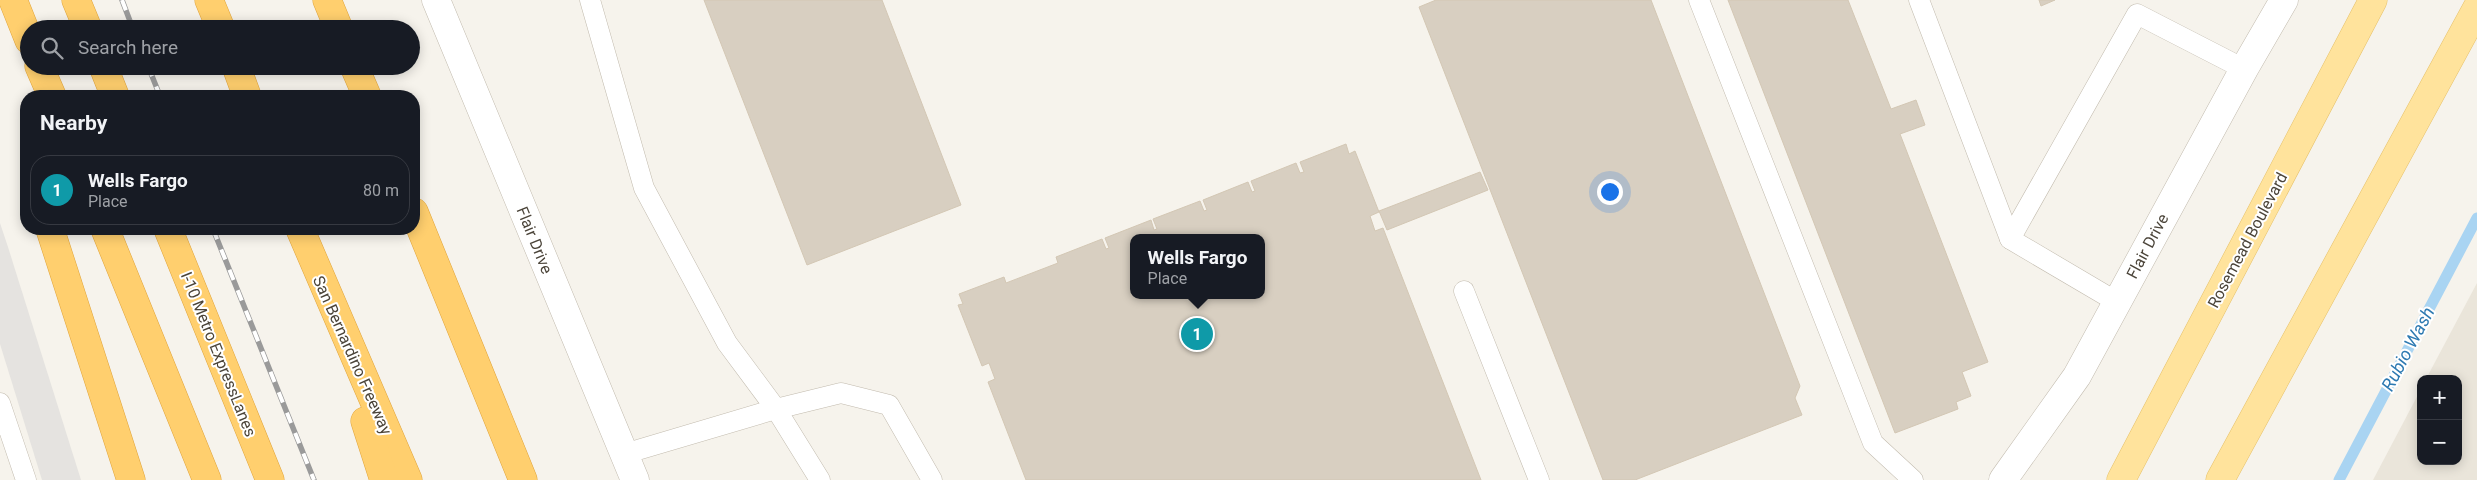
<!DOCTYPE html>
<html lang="en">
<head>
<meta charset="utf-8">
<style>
  :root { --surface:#171b24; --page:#242831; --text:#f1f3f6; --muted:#9ea1a6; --line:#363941; --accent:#ea580c }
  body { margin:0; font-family:Roboto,sans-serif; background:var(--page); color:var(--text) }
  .controls { position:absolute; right:15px; bottom:15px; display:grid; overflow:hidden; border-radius:10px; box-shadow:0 2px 12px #0003 }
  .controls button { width:45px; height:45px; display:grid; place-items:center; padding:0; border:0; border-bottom:1px solid var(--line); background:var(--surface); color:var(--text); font:25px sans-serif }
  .you { position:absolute; left:1609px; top:191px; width:18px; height:18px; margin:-12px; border:4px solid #fff; border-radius:50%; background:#1a73e8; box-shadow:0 0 0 8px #1a73e833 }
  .badge { display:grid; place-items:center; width:32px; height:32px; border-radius:50%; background:var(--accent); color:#fff; font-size:16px; font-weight:700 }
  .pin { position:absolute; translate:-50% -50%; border:2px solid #fff; box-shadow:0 1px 5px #0006 }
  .popup { position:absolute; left:1130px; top:234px; width:135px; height:65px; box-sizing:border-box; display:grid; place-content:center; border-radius:10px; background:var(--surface); filter:drop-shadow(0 1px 4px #0005); font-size:16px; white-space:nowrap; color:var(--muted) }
  .popup b { font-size:19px; color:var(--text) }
  .popup::after { content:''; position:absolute; left:50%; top:100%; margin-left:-10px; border:10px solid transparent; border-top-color:var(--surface) }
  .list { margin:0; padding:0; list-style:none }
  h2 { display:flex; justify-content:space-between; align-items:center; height:65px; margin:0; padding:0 20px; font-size:21px }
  h2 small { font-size:16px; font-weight:400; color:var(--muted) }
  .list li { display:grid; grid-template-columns:32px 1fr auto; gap:15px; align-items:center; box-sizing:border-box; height:70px; margin:0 10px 10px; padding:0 10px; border:1px solid var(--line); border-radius:20px }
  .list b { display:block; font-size:19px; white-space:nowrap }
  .list p { margin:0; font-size:16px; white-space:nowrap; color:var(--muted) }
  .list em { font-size:16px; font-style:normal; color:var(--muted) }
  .icon { flex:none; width:28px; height:28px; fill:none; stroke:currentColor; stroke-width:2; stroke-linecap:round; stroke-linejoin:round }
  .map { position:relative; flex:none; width:2477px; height:480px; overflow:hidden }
  .search { position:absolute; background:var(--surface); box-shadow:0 2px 12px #0003; left:20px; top:20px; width:400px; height:55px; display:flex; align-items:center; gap:12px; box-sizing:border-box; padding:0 18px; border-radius:28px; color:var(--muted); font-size:19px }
  .panel { position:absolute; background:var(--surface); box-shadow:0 2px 12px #0003; left:20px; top:90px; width:400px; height:145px; border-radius:20px }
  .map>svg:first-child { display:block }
  .residential { fill:#eae5da }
  .parking { fill:#e5e3e0 }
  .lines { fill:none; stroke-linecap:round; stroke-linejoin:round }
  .stream { stroke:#a9d4f2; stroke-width:11 }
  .building { fill:#d8cfc1; stroke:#d3c7b4; fill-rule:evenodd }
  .service-casing { stroke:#c2bbae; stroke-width:21 }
  .tertiary-casing { stroke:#c2bbae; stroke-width:29 }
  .primary-casing { stroke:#e6c16a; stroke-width:29 }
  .motorway-casing { stroke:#e0a43c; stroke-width:29 }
  .service { stroke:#fff; stroke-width:20 }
  .tertiary { stroke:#fff; stroke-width:28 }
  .primary { stroke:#ffe39c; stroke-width:28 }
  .motorway { stroke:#ffcf6e; stroke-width:28 }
  .rail-casing { stroke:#9a9a9a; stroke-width:5.5 }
  .rail { stroke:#fff; stroke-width:4; stroke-dasharray:11; stroke-linecap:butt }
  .labels { text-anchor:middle; stroke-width:4; stroke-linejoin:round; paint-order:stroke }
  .street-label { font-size:16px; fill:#4b4439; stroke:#fff }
  .water-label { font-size:18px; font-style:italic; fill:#2e7ab2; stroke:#fff }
</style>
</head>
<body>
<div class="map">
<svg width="2477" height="480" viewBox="0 0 2477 480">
  <rect width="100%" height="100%" fill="#f6f3ec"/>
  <path class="residential" d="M2477,283v197h-104l48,-91v72h37v-82h-32z"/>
  <path class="parking" d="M0,223l8,24 73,233h-39l-42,-136z"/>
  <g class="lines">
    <path class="stream" d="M2339,480l138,-262"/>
  </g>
  <g class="building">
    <path d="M704,0h178l79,205 -154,60z"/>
    <path d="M1436,0h215l149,386 -5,12 7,17 -167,65h-32l-184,-473z"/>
    <path d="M1728,0h120l43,109 25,-9 9,25 -25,9 88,228 -26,10 9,24 -15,6 2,7 -63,24z"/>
    <path d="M2039,0h16l-14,6z"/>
    <path d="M1346,144l3,10 6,-3 24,61 -9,4 5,15 8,-3 98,252h-455l-38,-98 7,-3 -6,-16 -7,3 -24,-61 5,-1 -4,-10 45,-17 2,6 52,-20 -2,-6 46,-18 4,10 3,-1 -4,-10 46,-18 3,10 3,-1 -4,-10 47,-18 4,10 3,-1 -4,-10 45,-18 4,10 3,-1 -4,-10 45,-18 4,10 4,-1 -4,-10zM1133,238h128v57h-128z"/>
    <path d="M1480,172l8,18 -101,40 -8,-19z"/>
  </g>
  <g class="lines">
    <defs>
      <g id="service">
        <path d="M590,0l54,188 83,155 49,66 44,71"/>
        <path d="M1699,0l174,443 40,37"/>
        <path d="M1919,0l91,239"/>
        <path d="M1464,291l75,189"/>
        <path d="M2117,302l-107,-63 127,-225 107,55"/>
        <path d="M0,403l26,77"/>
        <path d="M624,454l152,-45 65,-16 48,12 43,75"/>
      </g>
      <g id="tertiary">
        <path d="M436,0l199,480"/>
        <path d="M2003,480l74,-104 167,-307 40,-69"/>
      </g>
      <g id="primary">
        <path d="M2121,480l252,-480"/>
        <path d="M2220,480l257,-472"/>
      </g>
      <g id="motorway">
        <path d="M13,0l16,40"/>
        <path d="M76,0l12,29"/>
        <path d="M209,0l12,29"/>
        <path d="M327,0l12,29"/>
        <path d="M39,66l13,30"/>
        <path d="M103,66l12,30"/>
        <path d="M236,66l11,30"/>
        <path d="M354,66l13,30"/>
        <path d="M414,212l109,268"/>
        <path d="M50,229l81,251"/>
        <path d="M105,229l102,251"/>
        <path d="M168,229l102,251"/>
        <path d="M300,229l108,251"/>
        <path d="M365,421l19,59"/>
      </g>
    </defs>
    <use href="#service" class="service-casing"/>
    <use href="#tertiary" class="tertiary-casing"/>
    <use href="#primary" class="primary-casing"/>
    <use href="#motorway" class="motorway-casing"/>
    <use href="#service" class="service"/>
    <use href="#tertiary" class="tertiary"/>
    <use href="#primary" class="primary"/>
    <use href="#motorway" class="motorway"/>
    <defs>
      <g id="rail">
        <path d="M122,0l11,29"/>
        <path d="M148,66l12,30"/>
        <path d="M213,229l101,251"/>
      </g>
    </defs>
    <use href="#rail" class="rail-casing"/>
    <use href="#rail" class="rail"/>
  </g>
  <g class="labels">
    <g class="street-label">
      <text transform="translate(535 240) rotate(68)" y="6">Flair Drive</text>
      <text transform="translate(2247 240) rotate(-62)" y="6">Rosemead Boulevard</text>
      <text transform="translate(2147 246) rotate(-62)" y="6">Flair Drive</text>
      <text transform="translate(219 354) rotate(68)" y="6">I-10 Metro ExpressLanes</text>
      <text transform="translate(353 355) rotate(66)" y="6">San Bernardino Freeway</text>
    </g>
    <g class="water-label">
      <text transform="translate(2408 349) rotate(-62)" y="6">Rubio Wash</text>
    </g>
  </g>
</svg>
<div class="controls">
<button>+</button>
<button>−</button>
</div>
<div class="you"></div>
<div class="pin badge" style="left:1197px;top:334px;background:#0f9aa8">1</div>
<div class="popup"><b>Wells Fargo</b>Place</div>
<div class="search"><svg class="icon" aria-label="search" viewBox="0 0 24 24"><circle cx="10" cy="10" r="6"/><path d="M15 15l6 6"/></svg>Search here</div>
<section class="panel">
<h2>Nearby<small></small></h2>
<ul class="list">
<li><span class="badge" style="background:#0f9aa8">1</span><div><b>Wells Fargo</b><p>Place</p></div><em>80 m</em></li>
</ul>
</section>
</div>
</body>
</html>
